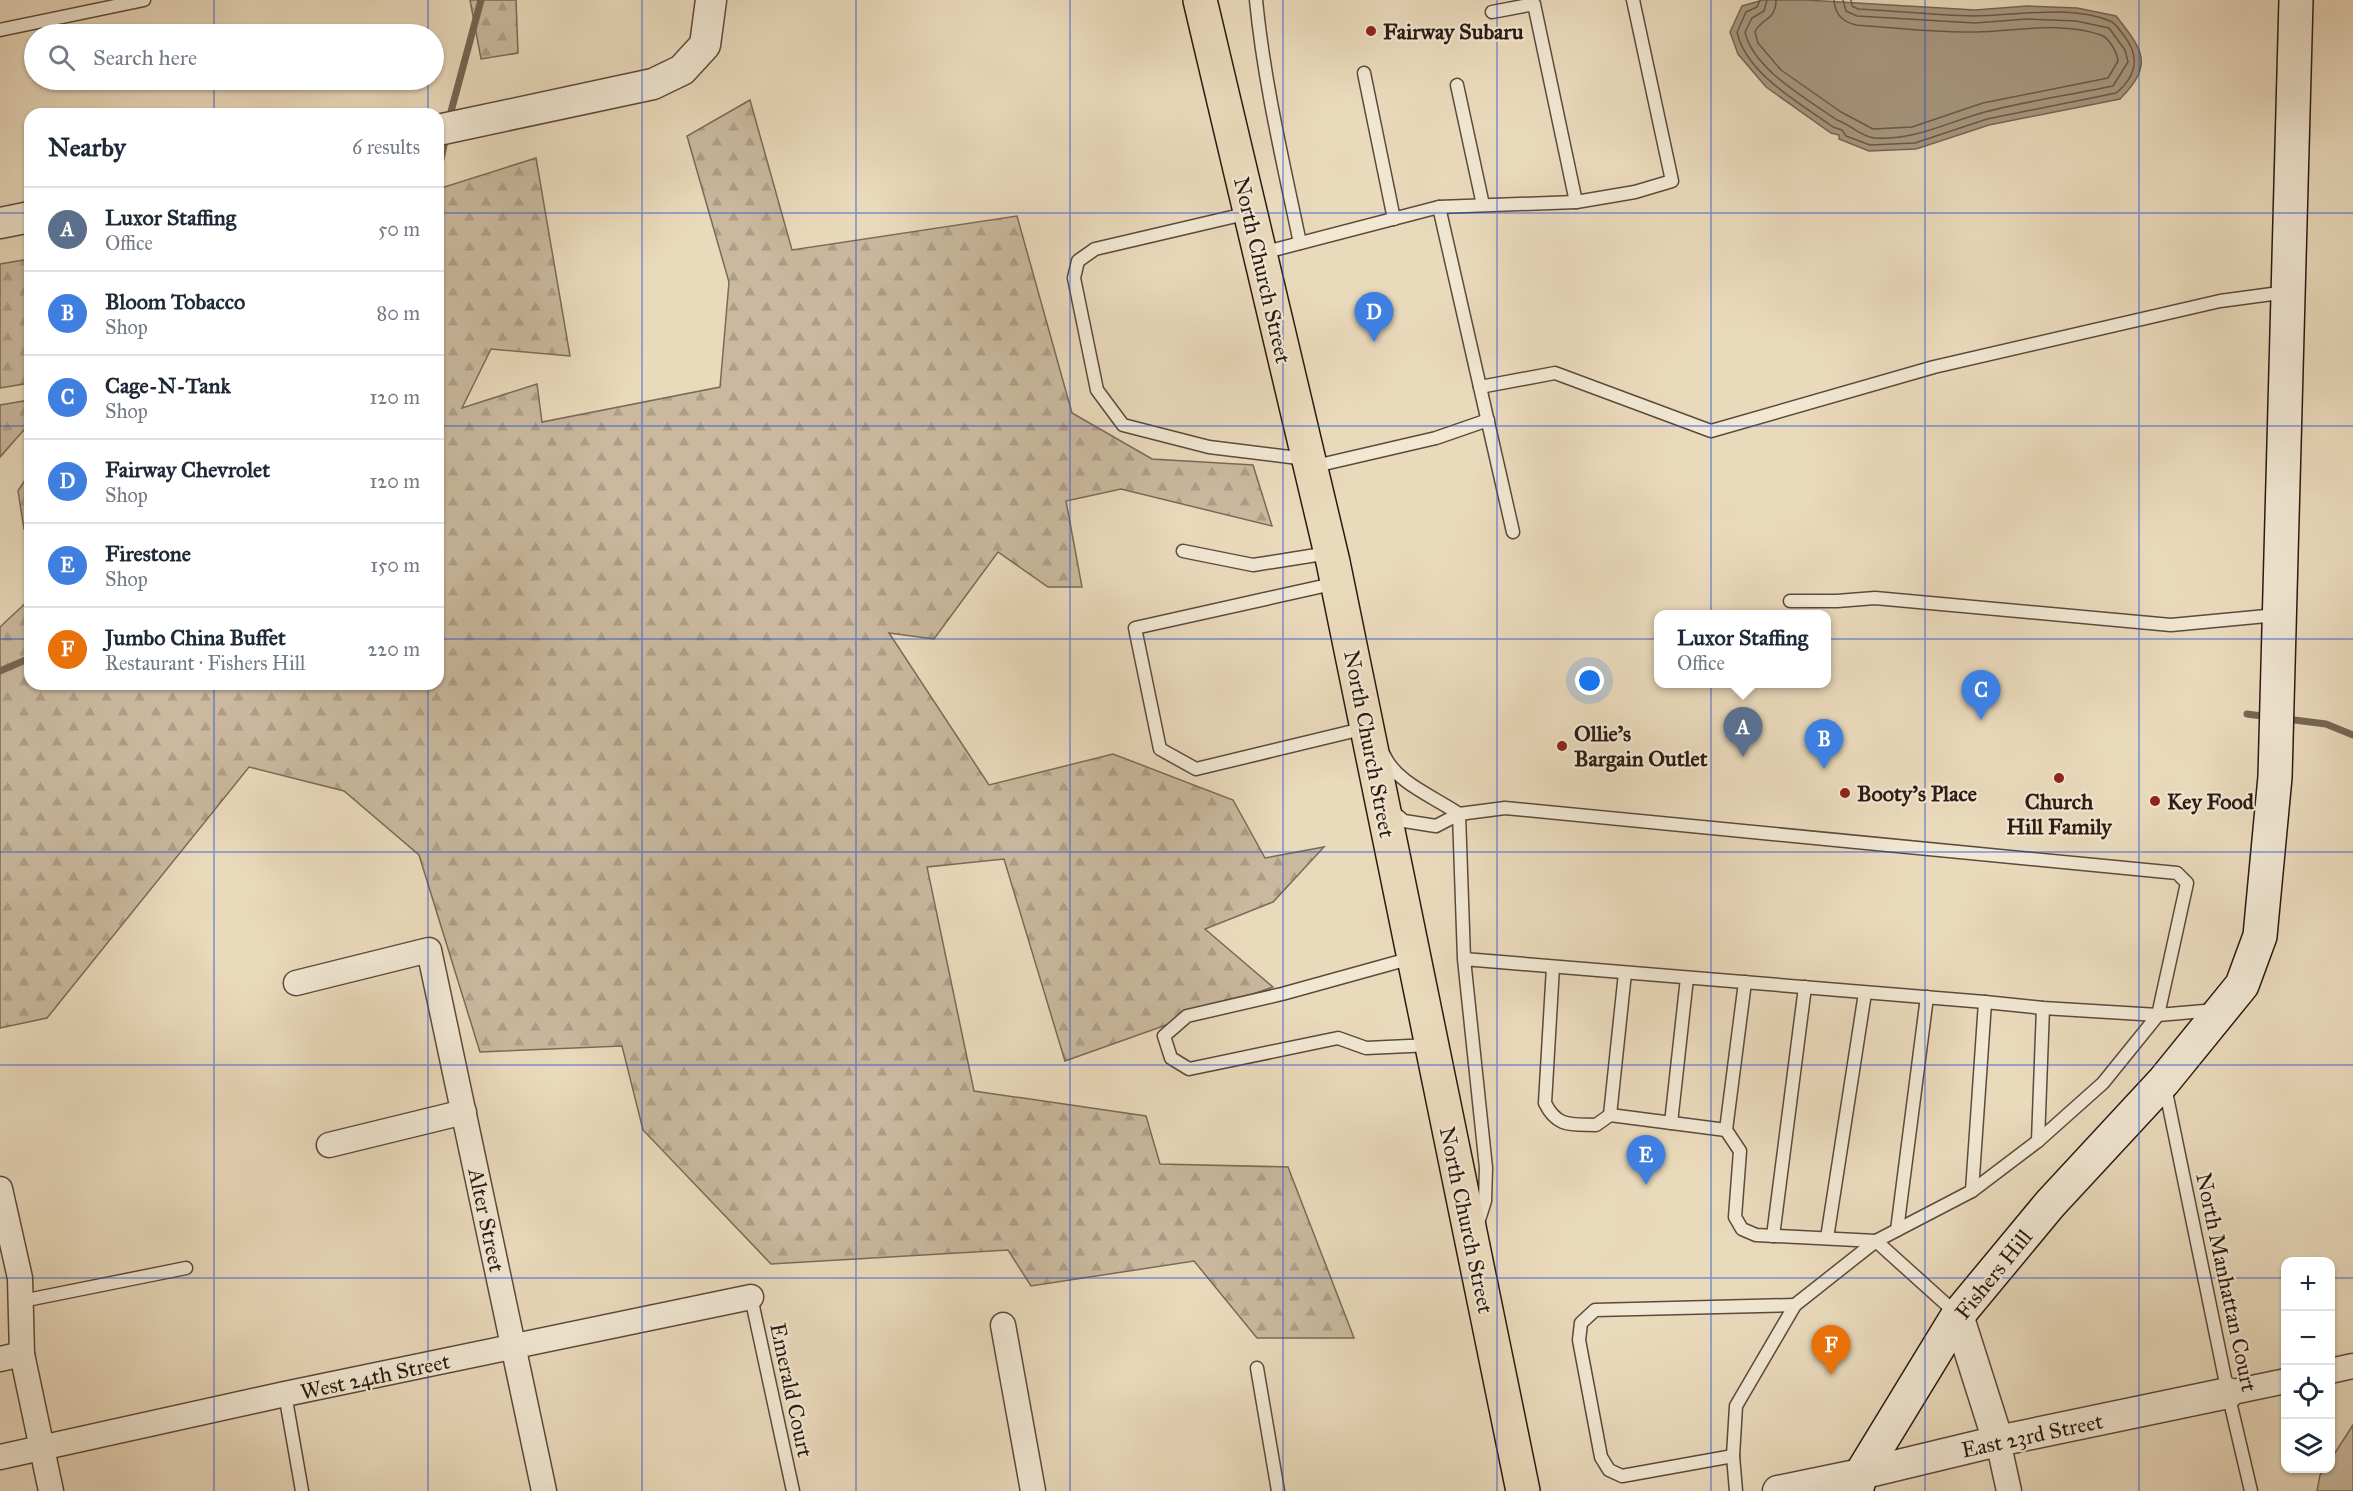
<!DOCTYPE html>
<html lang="en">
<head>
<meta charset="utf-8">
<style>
  :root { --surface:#fff; --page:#f6f6f7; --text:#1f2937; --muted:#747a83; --line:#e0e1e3; --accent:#8f2418 }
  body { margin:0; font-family:"IM FELL Great Primer",serif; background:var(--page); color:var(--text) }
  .controls { position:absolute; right:18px; bottom:18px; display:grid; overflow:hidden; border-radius:12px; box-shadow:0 2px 4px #0004 }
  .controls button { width:54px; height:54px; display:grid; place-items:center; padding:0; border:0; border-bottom:2px solid var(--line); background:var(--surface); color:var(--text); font:30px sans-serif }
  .you { position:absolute; left:1590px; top:681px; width:21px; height:21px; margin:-15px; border:4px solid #fff; border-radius:50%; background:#1a73e8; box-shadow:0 0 0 9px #1a73e833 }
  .badge { display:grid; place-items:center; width:39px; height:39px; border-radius:50%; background:var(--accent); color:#fff; font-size:20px; font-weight:700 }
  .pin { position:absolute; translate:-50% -50px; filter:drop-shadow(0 2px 3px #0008) }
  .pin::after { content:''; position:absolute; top:32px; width:21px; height:18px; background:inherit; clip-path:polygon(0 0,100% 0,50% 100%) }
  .popup { position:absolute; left:1654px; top:610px; width:177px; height:78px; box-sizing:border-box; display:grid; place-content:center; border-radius:12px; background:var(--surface); filter:drop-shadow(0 2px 4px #0005); font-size:20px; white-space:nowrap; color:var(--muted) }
  .popup b { font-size:22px; color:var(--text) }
  .popup::after { content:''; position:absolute; left:50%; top:100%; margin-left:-12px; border:12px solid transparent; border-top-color:var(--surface) }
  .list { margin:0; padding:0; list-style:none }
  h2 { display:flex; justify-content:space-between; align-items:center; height:78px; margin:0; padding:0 24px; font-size:26px }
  h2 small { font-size:20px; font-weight:400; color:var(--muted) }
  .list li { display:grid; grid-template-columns:39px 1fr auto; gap:18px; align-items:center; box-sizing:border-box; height:84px; padding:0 24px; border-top:2px solid var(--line) }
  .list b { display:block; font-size:22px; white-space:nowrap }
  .list p { margin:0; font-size:20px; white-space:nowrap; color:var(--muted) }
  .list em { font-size:20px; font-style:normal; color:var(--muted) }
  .icon { flex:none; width:33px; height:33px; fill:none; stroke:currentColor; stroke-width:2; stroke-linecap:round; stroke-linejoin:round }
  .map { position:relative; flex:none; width:2353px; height:1491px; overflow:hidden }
  .search { position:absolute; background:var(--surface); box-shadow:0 2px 4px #0004; left:24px; top:24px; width:420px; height:66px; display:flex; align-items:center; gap:15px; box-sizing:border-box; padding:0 21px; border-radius:33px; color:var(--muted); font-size:22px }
  .panel { position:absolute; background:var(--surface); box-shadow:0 2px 4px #0004; left:24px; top:108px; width:420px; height:582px; border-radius:18px }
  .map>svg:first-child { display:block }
  .forest { fill:url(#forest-firs); stroke:#7b6a58; stroke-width:1.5 }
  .pitch { fill:#cab99f; stroke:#7b6a58; stroke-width:1.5 }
  .water { fill:#a99982; stroke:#765; stroke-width:1.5 }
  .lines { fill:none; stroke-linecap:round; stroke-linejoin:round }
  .shore { stroke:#6a5a4a; stroke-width:1.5 }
  .stream { stroke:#765; stroke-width:7 }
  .service-casing { stroke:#5c4a3c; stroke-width:15 }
  .minor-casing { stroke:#5c4a3c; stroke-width:27 }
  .tertiary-casing { stroke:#5c4a3c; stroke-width:33 }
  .secondary-casing { stroke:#2c1a12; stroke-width:36 }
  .primary-casing { stroke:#2c1a12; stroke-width:36 }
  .service { stroke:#f1e7d3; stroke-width:12 }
  .minor { stroke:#f1e7d3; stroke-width:24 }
  .tertiary { stroke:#f1e7d3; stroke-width:30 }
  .secondary { stroke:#f1e7d3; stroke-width:33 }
  .primary { stroke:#eadabc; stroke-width:33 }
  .grid { fill:none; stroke:#1d4ed8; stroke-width:1.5; stroke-opacity:0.55 }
  .poi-dot { fill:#8f2418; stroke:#f1e7d3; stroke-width:2 }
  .labels { text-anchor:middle; stroke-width:4.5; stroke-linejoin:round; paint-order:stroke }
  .poi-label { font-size:22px; font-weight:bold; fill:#2c1a12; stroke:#f1e7d3; text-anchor:start }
  .street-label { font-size:22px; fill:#2c1a12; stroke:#f1e7d3 }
</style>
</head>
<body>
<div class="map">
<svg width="2353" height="1491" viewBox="0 0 2353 1491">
  <defs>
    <pattern id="forest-firs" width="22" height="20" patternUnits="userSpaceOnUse" patternTransform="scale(1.5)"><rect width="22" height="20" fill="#cab99f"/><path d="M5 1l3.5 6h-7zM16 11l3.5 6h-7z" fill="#ae9e88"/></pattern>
  </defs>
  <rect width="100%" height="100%" fill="#eadabc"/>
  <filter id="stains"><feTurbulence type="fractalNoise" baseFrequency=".00333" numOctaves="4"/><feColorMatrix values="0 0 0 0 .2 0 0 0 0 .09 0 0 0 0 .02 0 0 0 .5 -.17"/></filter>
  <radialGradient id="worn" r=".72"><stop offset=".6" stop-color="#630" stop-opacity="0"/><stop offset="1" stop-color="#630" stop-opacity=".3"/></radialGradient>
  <g class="forest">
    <path d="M470,0h46l2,53 -37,6z"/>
    <path d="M750,100l42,150 225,-34 55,197 80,46 101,6 19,61 -151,-37 -55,12 16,86h-34l-50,-35 -64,87 -45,-6 100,152 124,-31 120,46 32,58 59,-11 -51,55 -68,27 68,58 -208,74 -61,-202 -77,8 47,224 172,25 14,48 128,3 66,171h-97l-63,-77 -163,25 -23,-36 -237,14 -128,-134 -21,-84 -142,6 -61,-197 -75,-64 -95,-24 -202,251 -47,10v-401l30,-28v85h408v-495l98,-31 34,198 -79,-7 -29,59 75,-24 5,38 178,-35 9,-105 -42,-146z"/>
    <path d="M30,259v124l-30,5v-124z"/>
    <path d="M30,400v23l-30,34v-52z"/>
    <path d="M30,472v58l-6,-1 -6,-38z"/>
  </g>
  <path class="pitch" d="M2353,1425v66h-36l3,-16 4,-6 6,-1 1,-9z"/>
  <path class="water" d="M1763,0h43l169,10 52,-4 50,2 39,8c26,33 39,48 4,83l-131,26 -73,24 -47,2 -30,-12v-4l-8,-2 -65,-46 -28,-33 -8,-22 12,-26z"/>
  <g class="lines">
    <g class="shore">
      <path d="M1760,0l-3,7 -11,5 -9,20c9,42 63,71 96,95l9,3 4,6 24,9 45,-2 72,-24 129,-26c22,-18 24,-37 7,-59 -4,-4 -7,-11 -13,-13 -40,-17 -95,-5 -137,-5 -38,-1 -77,-5 -115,-7l-6,-3 -1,-6"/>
      <path d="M1767,0l-3,11 -12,7 -7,14c8,37 62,67 92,88 13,4 22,16 37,18 40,3 74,-16 111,-26 42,-11 85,-17 128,-26l15,-24 -3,-12 -16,-22 -33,-7 -49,-2 -52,4 -118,-7 -11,-5 -3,-11"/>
      <path d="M1776,0c0,21 -15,18 -21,32l3,11 23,27 60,42 32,17 39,-2 71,-24 125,-25 10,-17c-1,-9 -9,-23 -17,-26 -40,-14 -85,-4 -125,-3 -40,1 -81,-4 -120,-7 -14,-3 -21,-11 -22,-25"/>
    </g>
    <g class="stream">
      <path d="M449,119l32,-119"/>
      <path d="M438,173l8,-37"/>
      <path d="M0,671l30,-13"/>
      <path d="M2247,714l22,3"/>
      <path d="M2286,719l40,5 27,11"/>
    </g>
    <defs>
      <g id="service">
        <path d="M1256,0c8,82 27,162 44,243"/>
        <path d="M1492,12l42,-8 42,198"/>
        <path d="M0,30l144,-30"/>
        <path d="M1364,73l30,146"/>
        <path d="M1457,85l26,120"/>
        <path d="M1439,207l137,-5 59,-10 37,-11 -39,-181"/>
        <path d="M1249,213l-154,36 -17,12 -4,17 23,112 26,35 86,22 97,12"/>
        <path d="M1262,253l177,-46 41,180 75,-14 156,58 223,-64 286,-66 67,-9"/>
        <path d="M1480,387l33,145"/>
        <path d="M1311,467l125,-29 52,-18"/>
        <path d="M1183,551l70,14 76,-12"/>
        <path d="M1337,583l-202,45 25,121 36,20 170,-41"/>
        <path d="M1790,601h47l38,-3 296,27 106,-10"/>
        <path d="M1384,755c12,28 51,42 75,59l-23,12 -32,-5 -13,-11"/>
        <path d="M1412,958l-130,36 -95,22 -23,20 7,22 18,11 149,-31 28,10 65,-3"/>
        <path d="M1464,959l521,43 58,6 115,7 29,-132 -10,-10 -672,-65 -46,6 5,145 22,209 -1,33 -7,22"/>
        <path d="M1553,967l-8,136c12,25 27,21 51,22l14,-10 116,15"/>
        <path d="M1745,982l-19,148 14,21 -5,66 7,12 14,6 120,6"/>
        <path d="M2165,1087l63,306 23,98"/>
        <path d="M1610,1115l15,-142"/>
        <path d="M1671,1123l16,-145"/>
        <path d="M2038,1141l5,-133"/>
        <path d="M1972,1191l13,-189"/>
        <path d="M1897,1230l30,-233"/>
        <path d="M1773,1236l32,-249"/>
        <path d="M1827,1238l38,-245"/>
        <path d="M751,1297l42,194"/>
        <path d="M22,1301l164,-33"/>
        <path d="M1957,1314l-81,-73 96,-50 66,-50 65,-58 55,-68 58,-5"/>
        <path d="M1257,1368l21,123"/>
        <path d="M285,1394l17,97"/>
        <path d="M1733,1456l-111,20 -13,-6 -8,-13 -22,-117 2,-17 14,-13 200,-5"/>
        <path d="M1736,1491l-3,-35 3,-50 59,-101 81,-64"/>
      </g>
      <g id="minor">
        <path d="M296,983l133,-33 115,541"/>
        <path d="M329,1145l135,-33"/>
        <path d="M0,1189l20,89 2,76 29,137"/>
        <path d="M1003,1325l30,166"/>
        <path d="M0,1359l22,-5"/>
        <path d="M2330,1371l23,-5"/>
        <path d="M2228,1393l58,-12"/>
        <path d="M1998,1441l11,50"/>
        <path d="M0,1457l285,-63 466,-97"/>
      </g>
      <g id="tertiary">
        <path d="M438,130l215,-46 29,-14 23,-25 6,-45"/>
        <path d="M0,223l30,-6"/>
        <path d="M1958,1315l40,126"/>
        <path d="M1778,1491l83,-17 137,-33 230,-48"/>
      </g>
      <path id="secondary" d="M1856,1491l5,-17 97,-159 92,-111 114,-123 78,-96 18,-49 15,-159 21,-777"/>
      <path id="primary" d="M1200,0l133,562 190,929"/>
    </defs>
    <use href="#service" class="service-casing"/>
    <use href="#minor" class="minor-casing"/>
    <use href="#tertiary" class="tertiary-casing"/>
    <use href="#secondary" class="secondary-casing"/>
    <use href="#primary" class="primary-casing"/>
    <use href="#service" class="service"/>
    <use href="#minor" class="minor"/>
    <use href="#tertiary" class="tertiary"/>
    <use href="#secondary" class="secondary"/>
    <use href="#primary" class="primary"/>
  </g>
  <path class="grid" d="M214,0v34M428,0v34M642,0v1491M856,0v1491M1070,0v1491M1283,0v1491M1497,0v1491M1711,0v1491M1925,0v1491M2139,0v1491M214,80v34M428,80v34M0,213h30M438,213h1915M0,426h30M438,426h1915M0,639h30M438,639h1915M214,684v807M428,684v807M0,852h2353M0,1065h2353M0,1278h2286M2330,1278h23"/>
  <g class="poi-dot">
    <circle cx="1371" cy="31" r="6"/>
    <circle cx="1562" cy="746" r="6"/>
    <circle cx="2059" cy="778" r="6"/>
    <circle cx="1845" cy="793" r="6"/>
    <circle cx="2155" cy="801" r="6"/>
  </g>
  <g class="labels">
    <g class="poi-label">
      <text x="1383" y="39">Fairway Subaru</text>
      <text x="1574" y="741">Ollie's<tspan x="1574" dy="25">Bargain Outlet</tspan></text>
      <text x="1857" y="801">Booty's Place</text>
      <text x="2059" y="809" text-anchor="middle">Church<tspan x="2059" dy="25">Hill Family</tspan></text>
      <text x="2167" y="809">Key Food</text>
    </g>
    <g class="street-label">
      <text transform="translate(1263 270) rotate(77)" y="8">North Church Street</text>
      <text transform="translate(1370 744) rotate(79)" y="8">North Church Street</text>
      <text transform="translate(487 1220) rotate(78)" y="8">Alter Street</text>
      <text transform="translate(1467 1220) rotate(78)" y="8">North Church Street</text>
      <text transform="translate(1993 1274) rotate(-51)" y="8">Fishers Hill</text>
      <text transform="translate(2227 1282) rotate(78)" y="8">North Manhattan Court</text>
      <text transform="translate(375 1376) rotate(-12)" y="8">West 24th Street</text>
      <text transform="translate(792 1390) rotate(78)" y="8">Emerald Court</text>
      <text transform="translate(2032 1435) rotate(-12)" y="8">East 23rd Street</text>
    </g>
  </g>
  <rect width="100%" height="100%" filter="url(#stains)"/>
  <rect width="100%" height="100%" fill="url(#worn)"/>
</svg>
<div class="controls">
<button>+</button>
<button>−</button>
<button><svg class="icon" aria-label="locate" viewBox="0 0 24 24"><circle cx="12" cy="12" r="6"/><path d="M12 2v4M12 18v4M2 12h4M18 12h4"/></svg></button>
<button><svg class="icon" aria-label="layers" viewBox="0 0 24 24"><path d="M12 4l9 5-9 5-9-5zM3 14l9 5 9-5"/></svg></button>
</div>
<div class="you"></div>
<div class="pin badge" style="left:1743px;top:757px;background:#5c6f8a">A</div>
<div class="popup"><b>Luxor Staffing</b>Office</div>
<div class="pin badge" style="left:1824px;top:769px;background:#3f7fe0">B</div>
<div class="pin badge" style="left:1981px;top:720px;background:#3f7fe0">C</div>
<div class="pin badge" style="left:1374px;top:342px;background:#3f7fe0">D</div>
<div class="pin badge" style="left:1646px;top:1185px;background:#3f7fe0">E</div>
<div class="pin badge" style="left:1831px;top:1375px;background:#e8710a">F</div>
<div class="search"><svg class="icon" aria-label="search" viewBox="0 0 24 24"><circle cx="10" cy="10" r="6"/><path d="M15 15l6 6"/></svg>Search here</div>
<section class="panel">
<h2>Nearby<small>6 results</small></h2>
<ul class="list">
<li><span class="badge" style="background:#5c6f8a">A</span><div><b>Luxor Staffing</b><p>Office</p></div><em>50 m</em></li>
<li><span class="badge" style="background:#3f7fe0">B</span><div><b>Bloom Tobacco</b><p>Shop</p></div><em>80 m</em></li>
<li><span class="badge" style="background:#3f7fe0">C</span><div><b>Cage-N-Tank</b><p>Shop</p></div><em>120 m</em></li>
<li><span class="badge" style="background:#3f7fe0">D</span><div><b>Fairway Chevrolet</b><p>Shop</p></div><em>120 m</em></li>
<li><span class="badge" style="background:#3f7fe0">E</span><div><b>Firestone</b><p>Shop</p></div><em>150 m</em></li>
<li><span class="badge" style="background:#e8710a">F</span><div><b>Jumbo China Buffet</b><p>Restaurant · Fishers Hill</p></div><em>220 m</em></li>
</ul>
</section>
</div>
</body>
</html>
